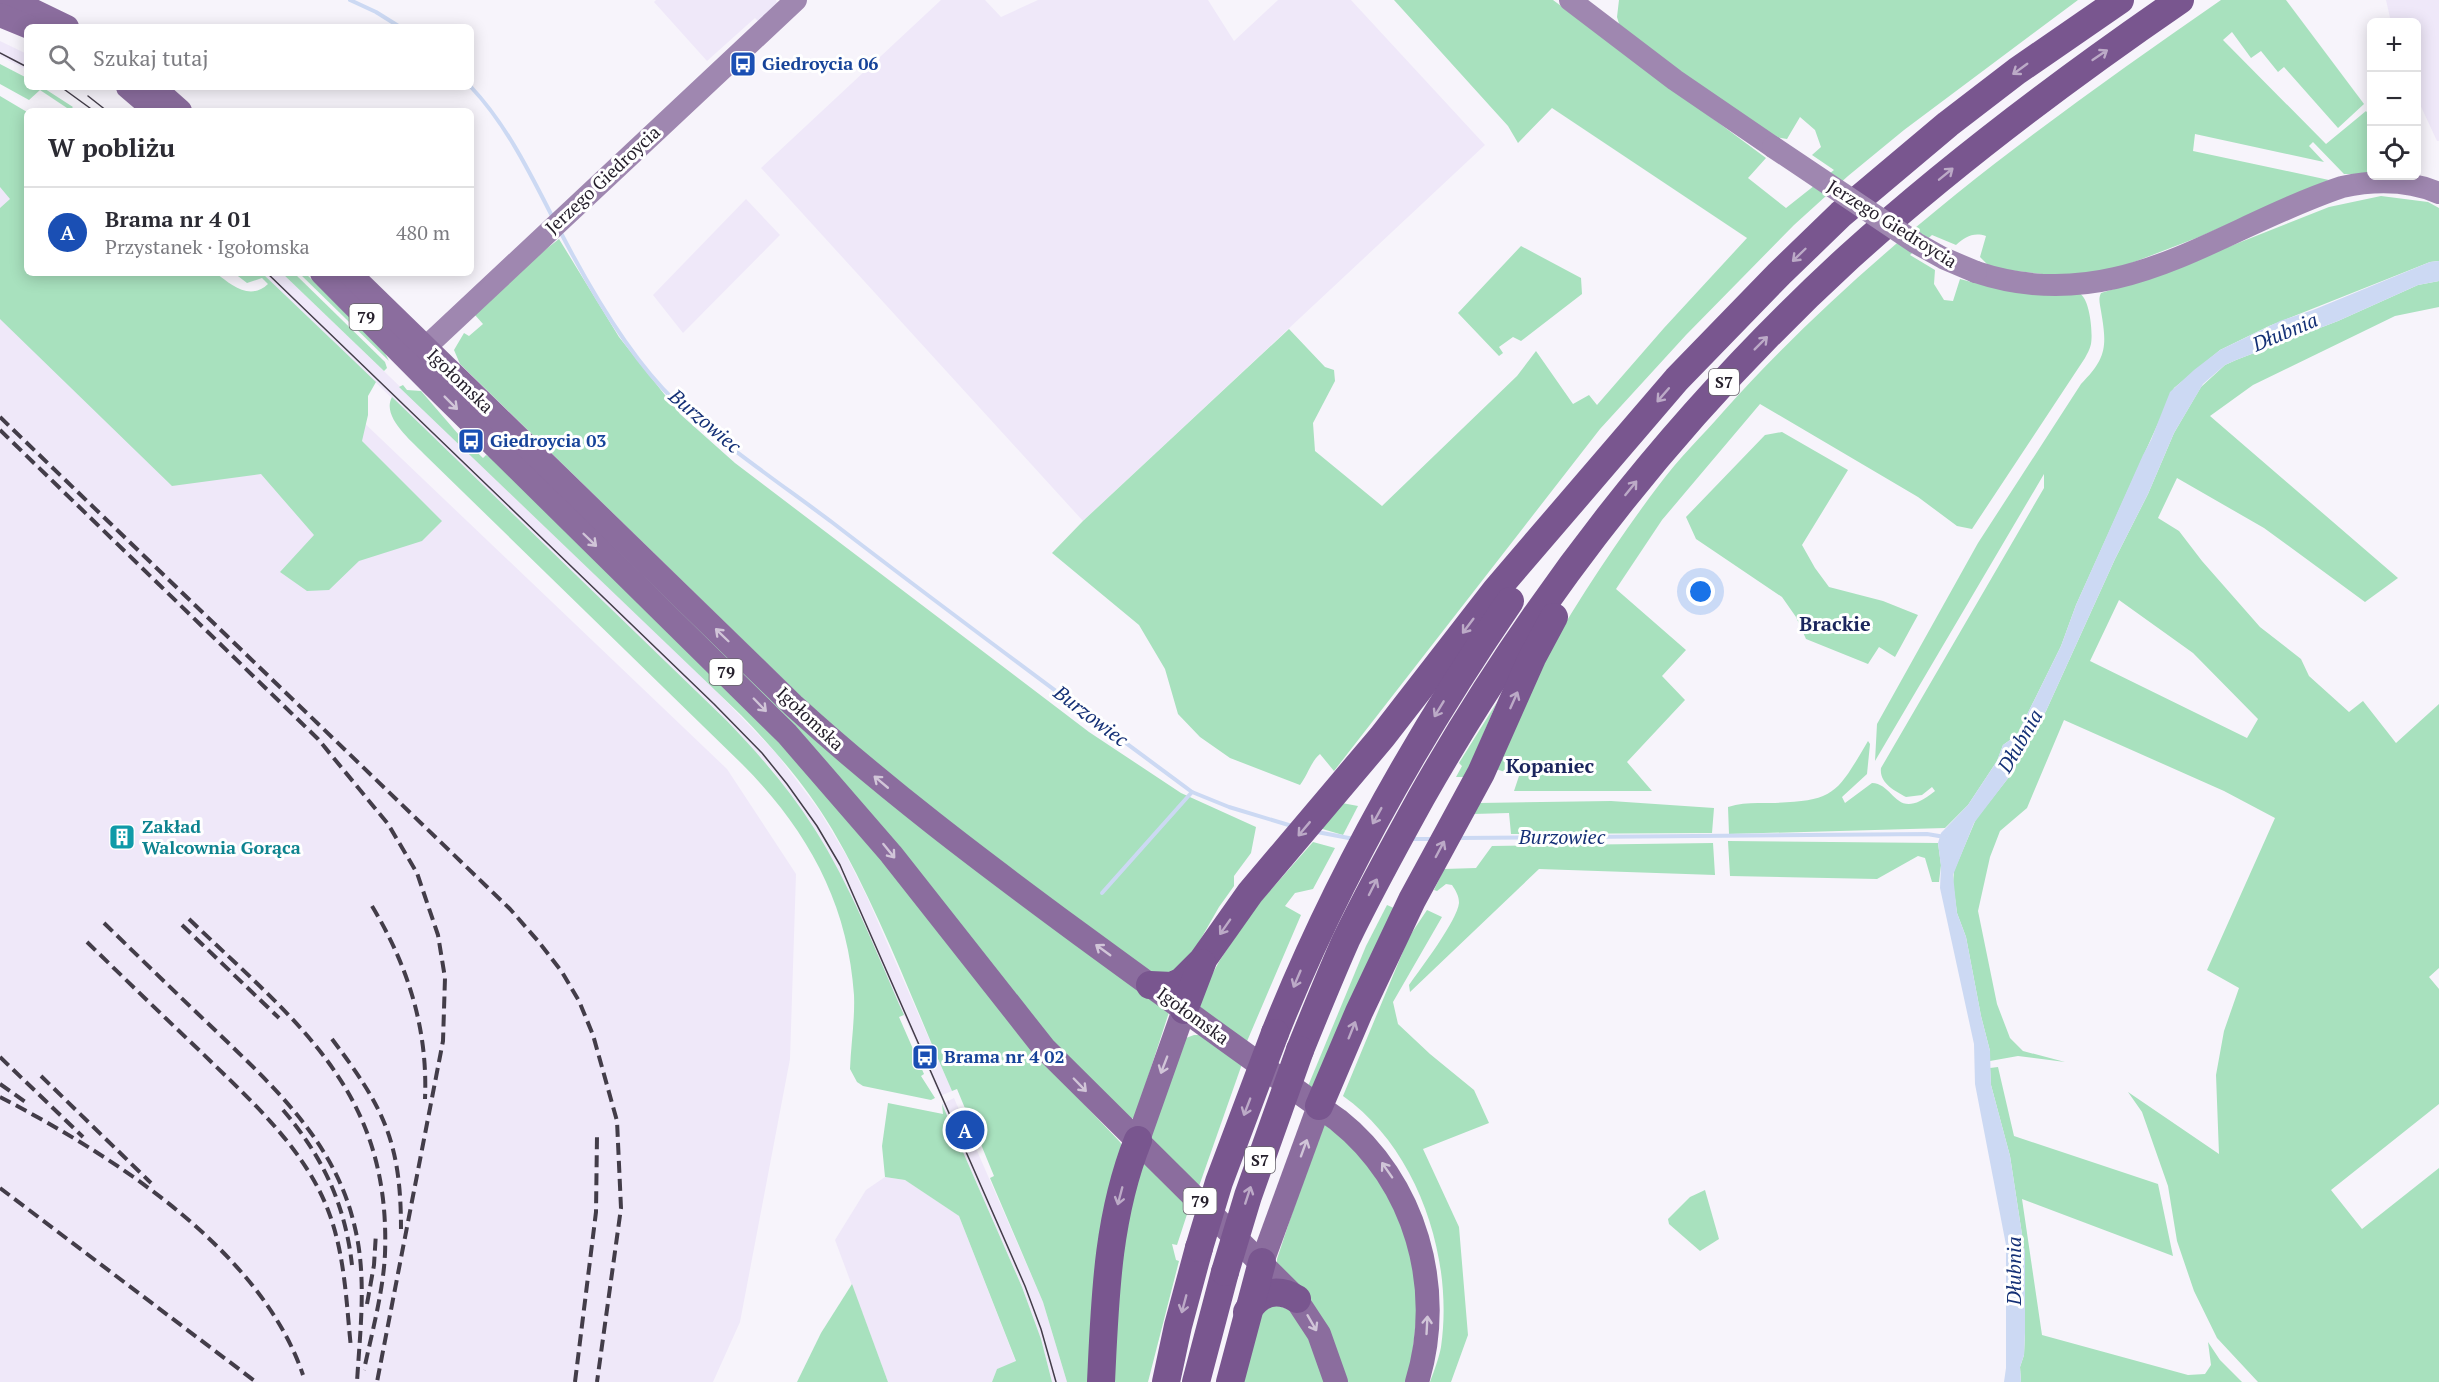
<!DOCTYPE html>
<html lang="pl">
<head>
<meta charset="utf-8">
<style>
  :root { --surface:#fff; --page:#f2f2f3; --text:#2b2b33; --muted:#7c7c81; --line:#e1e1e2; --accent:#546de2 }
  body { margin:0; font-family:"PT Serif",serif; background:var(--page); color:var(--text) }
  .controls { position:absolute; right:18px; top:18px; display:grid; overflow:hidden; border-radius:9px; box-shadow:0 3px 15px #0003 }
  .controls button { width:54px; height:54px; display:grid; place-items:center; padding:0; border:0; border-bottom:2px solid var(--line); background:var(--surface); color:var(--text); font:30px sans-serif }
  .you { position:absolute; left:1701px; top:592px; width:21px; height:21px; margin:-15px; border:4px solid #fff; border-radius:50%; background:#1a73e8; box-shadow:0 0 0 9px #1a73e833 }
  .badge { display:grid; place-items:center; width:39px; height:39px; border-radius:50%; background:var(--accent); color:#fff; font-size:20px; font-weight:700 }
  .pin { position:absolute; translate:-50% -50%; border:3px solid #fff; box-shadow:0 2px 6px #0006 }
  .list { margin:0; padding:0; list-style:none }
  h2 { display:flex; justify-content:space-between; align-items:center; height:78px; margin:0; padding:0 24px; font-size:26px }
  h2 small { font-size:20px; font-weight:400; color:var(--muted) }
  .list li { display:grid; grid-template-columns:39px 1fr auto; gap:18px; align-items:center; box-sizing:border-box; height:90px; padding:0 24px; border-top:2px solid var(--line) }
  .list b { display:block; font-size:22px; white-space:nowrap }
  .list p { margin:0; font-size:20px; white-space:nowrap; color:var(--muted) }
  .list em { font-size:20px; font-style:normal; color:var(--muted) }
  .icon { flex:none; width:33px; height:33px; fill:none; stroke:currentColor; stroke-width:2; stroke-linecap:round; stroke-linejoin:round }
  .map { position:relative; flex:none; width:2439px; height:1382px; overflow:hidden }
  .search { position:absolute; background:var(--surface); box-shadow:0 3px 15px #0003; left:24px; top:24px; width:450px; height:66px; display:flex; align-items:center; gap:15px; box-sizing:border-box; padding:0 21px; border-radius:9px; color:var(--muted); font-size:22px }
  .panel { position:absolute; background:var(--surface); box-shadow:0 3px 15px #0003; left:24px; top:108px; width:450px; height:168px; border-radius:9px }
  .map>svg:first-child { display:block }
  .built { fill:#efe8f9 }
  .green { fill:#a8e1be; fill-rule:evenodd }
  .water { fill:#ccd9f3 }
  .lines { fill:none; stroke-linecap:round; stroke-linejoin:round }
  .stream { stroke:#ccd9f3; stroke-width:4 }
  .secondary { stroke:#9f87b0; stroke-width:22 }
  .primary { stroke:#8b6d9e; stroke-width:24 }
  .highway { stroke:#79568f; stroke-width:28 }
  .tram { stroke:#433d49; stroke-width:1.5 }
  .rail { stroke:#433d49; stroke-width:4; stroke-dasharray:12 6; stroke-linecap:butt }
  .secondary-bridge { stroke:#9f87b0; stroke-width:22 }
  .highway-bridge { stroke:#79568f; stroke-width:28 }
  .oneway { stroke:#bcaac7 }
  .oneway2 { stroke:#d1c5d8 }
  .labels { text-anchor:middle; stroke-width:6; stroke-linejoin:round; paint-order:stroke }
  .shield { fill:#fff; stroke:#67636b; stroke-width:1.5 }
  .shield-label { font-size:16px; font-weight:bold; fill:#26202c }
  .transit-label { font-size:18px; font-weight:bold; fill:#164399; stroke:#fff; text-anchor:start }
  .street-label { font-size:18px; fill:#26202c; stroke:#fff }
  .culture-label { font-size:18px; font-weight:bold; fill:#0d838f; stroke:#fff; text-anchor:start }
  .water-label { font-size:20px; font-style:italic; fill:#143076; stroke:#fff }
  .neighbourhood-label { font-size:20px; font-weight:bold; fill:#1b255d; stroke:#fff }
</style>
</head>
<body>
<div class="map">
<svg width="2439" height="1382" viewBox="0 0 2439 1382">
  <rect width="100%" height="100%" fill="#f7f4fb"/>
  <g class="built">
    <path d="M656,0h120l1,4 -19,17 -3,-3 -9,8 -39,35 -53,-59z"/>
    <path d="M941,0h44l16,17 37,-17h170l26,41 44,-41h73l134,145 -402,376 -322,-353z"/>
    <path d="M2386,0h53v141h-2l-20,-43 -1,-76h-25z"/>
    <path d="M0,41l27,13v16l-27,-14z"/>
    <path d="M0,106l27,167h180l520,496 69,105 -6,185 -50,263 -27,60h-713z"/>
    <path d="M746,199l34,36 -97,98 -30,-38z"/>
    <path d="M262,273h20l434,418 60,62 43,57 27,45 21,42 85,194 -12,5 -96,-214 -29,-53 -42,-58 -46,-50z"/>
    <path d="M954,1098l89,204 24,80h-15l-11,-43 -19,-52 -80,-183z"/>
    <path d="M885,1177l20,3 54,36 57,146 -19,7 -5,13h-104l-53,-142 31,-50z"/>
  </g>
  <g class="green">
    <path d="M1394,0h159l213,158 -18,20 38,30 48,-38 -22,-15 9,-8 -6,-17 -15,-13 -13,22 -13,-2 -86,-59 -68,-51 -3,-10 2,-17h459l-174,130 -56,46 -54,49 -108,110 -86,94 -266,342 -14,-17c-8,6 -13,22 -20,31l-70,-27 -30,-21 -22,-23 -13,-45 -26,-44 -87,-72 31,-32 206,-192 36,38 9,3 1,11 -22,42 2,28 67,55 135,-130 19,-25 37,53 16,-9 8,10 67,-77 83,-90 -195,-130 -34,35 -10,-17z"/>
    <path d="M2221,0h65l78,104 -26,24 -54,-61 -6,5 -17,-21 -10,7 -19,-26 -9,8 103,104 40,-33 5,7 -2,6 3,3 -1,47h-27l-31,-32 -4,4 15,16 -129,-28 -2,17 136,29 -130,57 -78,30 -41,8 -38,-1 -51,-6 -11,-11 6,-21c-13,-4 -21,1 -30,9l-24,-10 -22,20 25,15 -1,14 10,16 9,1 7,-22 15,4 104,10c11,5 14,40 12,51 -1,5 -4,10 -6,14l-113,171 -15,-3 -39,-29 -158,-93 -98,116 -46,69 70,61 -24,26 23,24 -58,62 25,29h-138l5,-15 -27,-8c15,-31 27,-64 43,-93 36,-64 80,-132 124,-190 19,-26 43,-49 64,-73 145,-162 320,-289 498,-412z"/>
    <path d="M0,64l25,13 2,10h15l31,20 -3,3 -30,-20 -11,10 -29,-16z"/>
    <path d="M0,96l27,16v161h189c15,12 34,28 52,11l-6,-6 -15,5 -13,-10h28l114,109 -8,14v19l-6,26 80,80 -20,20 -63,20 -30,29 -22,1 -27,-19 34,-37 -53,-61 -89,12 -172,-167v-111l10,-9 -10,-12z"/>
    <path d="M2381,196l47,6 11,6v53l-9,1 -161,64 -49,24 -46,38 -98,217 -15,41 -44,89 -14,10 -6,16 -29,44 -23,23 -216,6 -1,-27c14,-5 28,-4 42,-4 65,-2 66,-8 98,-62l2,3 -3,30 -25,23 3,6 27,-20c24,1 23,41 63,8l-3,-4 -10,8 -16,2c-11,-6 -27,-14 -25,-29l163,-280v-14l-169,287 2,-37 101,-181 103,-159c26,-26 26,-38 20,-73 -1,-7 -3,-12 0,-18l49,-15 179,-71z"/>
    <path d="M559,239l60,98 61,77 55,49 354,269 92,61 75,34 -5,26 -17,23v10l-15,21 -32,56 -31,17 -293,-223 -403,-393 -6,-14 10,-17 5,3 14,-12 -8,-9 57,-55z"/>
    <path d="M1521,246l60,32 1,16 -61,47 -8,-4 -14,10 4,6 -4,3 -41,-43z"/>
    <path d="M282,273h12l91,89 2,6 -3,3z"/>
    <path d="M299,273h6l77,74 7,14z"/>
    <path d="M2439,281v26l-44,9 -142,69 -43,31 188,162 -33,24 -101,-74 -87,-50 -19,40 21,13 23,30 58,66 41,32 8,17 40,36 14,-11 33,42 43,-39v264l-10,9 10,12v115l-108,86 31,39 77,-61v214h-181l-41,-44 -23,-47 -17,-50 -9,-55 -26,-74 -14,-20 91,62 -3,-79 8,-44 15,-43 -32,-18 68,-152 -51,-27 -160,-71 -37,88 -27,23 -10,26 -12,54 19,93 13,34 13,13 42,11 -47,-6 -28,5v-10l-9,-35 -15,-79 -9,-24 -4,-30 1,-12 22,-52 33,-42 37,-66 69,-152 33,-65 26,-61 27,-46 24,-22 11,-5 102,-39 80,-36zM2119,600l74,53 65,66 -11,19 -157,-77z"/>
    <path d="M403,385l4,5 14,1 38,44 24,23 3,-3 17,9 310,307 226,286 81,85 3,5 -30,235h-26l-24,-80 -53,-124 4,-2 -14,-34 2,-1 -5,-11h-3l-17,-41 -5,2c-38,-86 -73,-182 -120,-262 -25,-42 -57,-79 -91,-114l-342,-328z"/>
    <path d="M392,397l335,324c32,33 62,68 87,107 37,58 62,124 90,187l-5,2 25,57 -3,2 14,22 -4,2 -68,-14 -6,-4 -7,-13c1,-25 5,-50 4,-74 -6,-93 -48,-167 -112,-231l-318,-310c-12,-13 -43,-37 -32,-57z"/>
    <path d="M1782,432l66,38 -46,75 13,23 14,19 54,14 35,14 -23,42 -16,-10 -11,17 -62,-25 -10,-22 -14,-20 -86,-58 -10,-22 79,-82z"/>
    <path d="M551,478l267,260 352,271 -35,108 -4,2 -62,-60z"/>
    <path d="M1497,702l-32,75h-9l6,-11 -3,-3z"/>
    <path d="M1611,801l103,7 -2,25 -201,1 -2,-21 -36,1 6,-11z"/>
    <path d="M1342,803l16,3 -15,29 -24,-7z"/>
    <path d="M1728,841l210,2 3,22 -2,17h-7l-7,-24 -7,-2 -41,23 -147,-3z"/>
    <path d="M1313,842l22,6 -22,41 -18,4 -10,13 16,9 -56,131 -50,-37 2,-7 23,-42 34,-51z"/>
    <path d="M1713,843l2,32 -176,-6 -129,123 -1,-7c12,-17 48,-64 50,-82 0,-7 -3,-12 -7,-18l-6,-1 -9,7 -3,-1 10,-21 32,-1 16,-22z"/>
    <path d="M1387,905l9,4 -78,181 -12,1 60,-145z"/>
    <path d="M1427,910l15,7 -49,85 5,22 32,30 44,36 15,33 -66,26 36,78 9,108 -17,47h-21c4,-11 9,-24 11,-35 13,-89 -23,-198 -98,-251l66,-159z"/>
    <path d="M1194,1035h6l42,29 -44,125 -46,-50 -1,-6 35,-95z"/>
    <path d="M1998,1067l16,69 144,48 15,72 -151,-57 20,136 146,40 17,-1 6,-9 -3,-23 12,18 22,22h-221l-1,-15 4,-12 1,-22v-79l-15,-98 -19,-71 -1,-17z"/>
    <path d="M888,1103l55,11 -1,-10 80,183 19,52 11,43h-60l5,-13 19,-8 -57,-145 -54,-36 -20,-3 -3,-31z"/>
    <path d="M1324,1124l30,22 41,58 25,83 -11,95h-65l-67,-118v-5l44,-133z"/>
    <path d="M1137,1158l54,44 -14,43 -5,-1 4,16 3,1 -31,121h-39l3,-82z"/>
    <path d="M1705,1190l14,49 -19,12 -31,-27 -1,-5 22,-22z"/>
    <path d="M852,1284l36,98h-91l24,-49z"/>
    <path d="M1268,1301l30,13 31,68h-90l16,-67z"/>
  </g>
  <path class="water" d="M2439,261v20l-21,4 -80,36 -102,39 -11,5 -22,19 -29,49 -26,61 -33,65 -69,152 -37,66 -35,46 -21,52 4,38 9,24 15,79 9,35 1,34 19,71 15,98v79l-1,22 -4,12 1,15h-17l2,-14v-123l-31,-161 -1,-40 -34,-156 1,-22 -3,-23 3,-10 27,-28 29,-44 6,-16 14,-10 44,-89 15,-41 67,-150 8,-15 19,-48 24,-22 26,-20 60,-29 33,-11 117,-48z"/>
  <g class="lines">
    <g class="stream">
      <path d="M350,0l26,12 24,15"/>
      <path d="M471,87c35,37 59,86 82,131"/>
      <path d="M561,233c29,56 68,124 114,168 48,44 106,83 158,122 118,91 239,180 359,269l37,15 63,19"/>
      <path d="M1317,832l37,7"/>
      <path d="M1458,838l469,-4 18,3"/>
      <path d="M1413,839h19"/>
      <path d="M1102,893l90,-101"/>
    </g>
    <g class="secondary">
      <path d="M1570,0l105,80 98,67"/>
      <path d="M1976,272c141,47 240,-43 366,-85 33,-7 66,-7 97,6"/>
      <path d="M413,359l383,-359"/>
    </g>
    <g class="primary">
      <path d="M11,0l56,27"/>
      <path d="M0,15l29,12"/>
      <path d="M128,87l28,24"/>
      <path d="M153,87l27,24"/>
      <path d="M322,273l111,112 354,349 104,120 153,194 250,248 25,38 17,48"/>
      <path d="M349,273l444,432c91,83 188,156 287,229 86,63 171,125 258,186 77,61 108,168 79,262"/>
      <path d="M1138,1140l46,-130"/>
      <path d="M1262,1262l57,-156"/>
    </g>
    <g class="highway">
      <path d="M1150,985l22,1 10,-5 20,-20 48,-68 132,-156 114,-147 181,-211 102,-105 62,-60 107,-90 69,-53 103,-71"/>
      <path d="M1184,1010l18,-47"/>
      <path d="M1275,1033c61,-153 142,-296 235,-432"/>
      <path d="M1300,1050c15,-37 30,-74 46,-110 23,-48 49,-95 75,-142 114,-201 258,-385 428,-541 104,-94 216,-178 331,-257"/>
      <path d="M1319,1106l40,-94 53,-112 69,-127 51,-115 22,-41"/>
      <path d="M1247,1312c12,-20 30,-25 50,-13"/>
      <path d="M1101,1382c4,-83 6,-164 37,-242"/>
      <path d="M1166,1382l12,-56 21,-78"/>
      <path d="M1196,1382l29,-110"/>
      <path d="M1230,1382l32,-120"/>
    </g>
    <g class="tram">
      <path d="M0,53l27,14"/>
      <path d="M61,87l33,24"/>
      <path d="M88,96l19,15"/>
      <path d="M267,273l447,431 48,49 25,31 30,42 23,39 185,421 16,43 15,53"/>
    </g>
    <g class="rail">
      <path d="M0,417l510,492 28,32 24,31 17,29 14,34 24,86 4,87 -24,174"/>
      <path d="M0,430l318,309 70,85 29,49 21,62 7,43 -2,63 -66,341"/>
      <path d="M372,906c36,60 56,123 53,193"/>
      <path d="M189,919c107,103 202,171 196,335 -2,39 -13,78 -21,116"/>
      <path d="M104,923c37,36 74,72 112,108 59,57 120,112 139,197 12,50 5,103 2,154"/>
      <path d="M182,925l97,93"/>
      <path d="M87,942c37,36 74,72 112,108 47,46 101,93 127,155 19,46 20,95 25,143"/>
      <path d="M332,1039c52,69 69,103 69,190"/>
      <path d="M0,1057l83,80"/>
      <path d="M41,1076l110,107"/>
      <path d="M0,1084l27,19"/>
      <path d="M0,1097c112,58 261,153 303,278"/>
      <path d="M283,1110c40,47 62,94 69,155"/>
      <path d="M0,1188l256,194"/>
      <path d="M367,1304l7,-39 2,-32"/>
      <path d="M575,1382l21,-170 1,-76"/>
    </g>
    <path class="secondary-bridge" d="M1773,147l143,96 27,15 33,14"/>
    <g class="highway-bridge">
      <path d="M1199,1248l20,-66 56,-149"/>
      <path d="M1225,1272l23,-76 52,-146"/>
    </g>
  </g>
  <defs><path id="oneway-shaft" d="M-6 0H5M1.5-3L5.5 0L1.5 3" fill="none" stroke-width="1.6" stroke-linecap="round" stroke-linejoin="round" transform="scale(1.5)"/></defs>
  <g class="oneway">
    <use href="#oneway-shaft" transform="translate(2100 55) rotate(-34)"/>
    <use href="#oneway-shaft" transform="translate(2020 69) rotate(144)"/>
    <use href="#oneway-shaft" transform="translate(1946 174) rotate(-39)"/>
    <use href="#oneway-shaft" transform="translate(1799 255) rotate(136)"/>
    <use href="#oneway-shaft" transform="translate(1761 343) rotate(-45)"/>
    <use href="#oneway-shaft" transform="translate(1663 395) rotate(131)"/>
    <use href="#oneway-shaft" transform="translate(1631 488) rotate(-51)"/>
    <use href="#oneway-shaft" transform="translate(1468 626) rotate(127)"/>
    <use href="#oneway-shaft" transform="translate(1514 700) rotate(-66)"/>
    <use href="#oneway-shaft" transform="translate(1439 709) rotate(121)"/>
    <use href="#oneway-shaft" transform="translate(1377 816) rotate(119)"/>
    <use href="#oneway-shaft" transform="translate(1304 829) rotate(130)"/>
    <use href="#oneway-shaft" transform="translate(1440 849) rotate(-62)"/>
    <use href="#oneway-shaft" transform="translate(1373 887) rotate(-63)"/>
    <use href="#oneway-shaft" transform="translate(1225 927) rotate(125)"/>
    <use href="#oneway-shaft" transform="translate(1297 979) rotate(113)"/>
    <use href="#oneway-shaft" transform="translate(1352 1030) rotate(-68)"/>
    <use href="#oneway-shaft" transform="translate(1247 1107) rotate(111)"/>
    <use href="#oneway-shaft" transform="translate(1248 1195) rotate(-72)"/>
    <use href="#oneway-shaft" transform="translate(1120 1196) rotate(105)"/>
    <use href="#oneway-shaft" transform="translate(1184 1304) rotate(105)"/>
  </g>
  <g class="oneway2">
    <use href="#oneway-shaft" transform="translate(451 403) rotate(45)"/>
    <use href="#oneway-shaft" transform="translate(590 540) rotate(44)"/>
    <use href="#oneway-shaft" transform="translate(722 635) rotate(-136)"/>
    <use href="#oneway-shaft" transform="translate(760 705) rotate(46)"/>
    <use href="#oneway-shaft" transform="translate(881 782) rotate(-140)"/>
    <use href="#oneway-shaft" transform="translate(889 851) rotate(51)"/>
    <use href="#oneway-shaft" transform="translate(1103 950) rotate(-144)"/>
    <use href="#oneway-shaft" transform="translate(1164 1065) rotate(111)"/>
    <use href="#oneway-shaft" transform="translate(1080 1085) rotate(46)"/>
    <use href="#oneway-shaft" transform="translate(1304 1148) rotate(-70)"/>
    <use href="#oneway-shaft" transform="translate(1387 1170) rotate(-125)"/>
    <use href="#oneway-shaft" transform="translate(1312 1323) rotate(60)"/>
    <use href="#oneway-shaft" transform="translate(1427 1325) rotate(-87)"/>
  </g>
  <defs>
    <symbol id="bus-square" viewBox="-11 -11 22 22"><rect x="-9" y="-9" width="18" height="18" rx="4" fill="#1a4fb4" stroke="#fff"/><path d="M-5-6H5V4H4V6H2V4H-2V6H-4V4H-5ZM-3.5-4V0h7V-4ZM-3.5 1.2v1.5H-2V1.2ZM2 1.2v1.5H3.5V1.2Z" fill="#fff"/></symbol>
    <symbol id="building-square" viewBox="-11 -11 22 22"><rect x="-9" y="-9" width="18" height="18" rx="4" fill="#0f9aa8" stroke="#fff"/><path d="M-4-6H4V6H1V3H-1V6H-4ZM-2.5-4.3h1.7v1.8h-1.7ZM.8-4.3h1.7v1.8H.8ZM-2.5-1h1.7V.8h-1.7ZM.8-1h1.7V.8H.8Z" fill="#fff"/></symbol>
  </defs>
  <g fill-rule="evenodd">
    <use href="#bus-square" x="728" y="49" width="30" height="30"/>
    <use href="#bus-square" x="456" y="426" width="30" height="30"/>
    <use href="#building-square" x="107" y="822" width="30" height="30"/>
    <use href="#bus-square" x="910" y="1042" width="30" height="30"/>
  </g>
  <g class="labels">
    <g class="shield">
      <rect x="349.5" y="304" width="33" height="26" rx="4.5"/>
      <rect x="1709" y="369" width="30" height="26" rx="4.5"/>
      <rect x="709.5" y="659" width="33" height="26" rx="4.5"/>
      <rect x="1245" y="1147" width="30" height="26" rx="4.5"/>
      <rect x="1183.5" y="1188" width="33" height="26" rx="4.5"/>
    </g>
    <g class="shield-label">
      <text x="366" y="323">79</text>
      <text x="1724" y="388">S7</text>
      <text x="726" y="678">79</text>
      <text x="1260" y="1166">S7</text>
      <text x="1200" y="1207">79</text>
    </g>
    <g class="transit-label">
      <text x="762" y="70">Giedroycia 06</text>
      <text x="490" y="447">Giedroycia 03</text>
      <text x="944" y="1063">Brama nr 4 02</text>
    </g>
    <g class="street-label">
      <text transform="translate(603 180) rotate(-43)" y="6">Jerzego Giedroycia</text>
      <text transform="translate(1892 224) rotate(32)" y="6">Jerzego Giedroycia</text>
      <text transform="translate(460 381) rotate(44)" y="6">Igołomska</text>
      <text transform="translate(810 719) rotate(43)" y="6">Igołomska</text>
      <text transform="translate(1193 1016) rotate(36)" y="6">Igołomska</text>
    </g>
    <g class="culture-label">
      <text x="142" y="833">Zakład<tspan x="142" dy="21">Walcownia Gorąca</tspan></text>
    </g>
    <g class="water-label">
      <text transform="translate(2285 332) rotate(-23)" y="7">Dłubnia</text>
      <text transform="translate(705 421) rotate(40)" y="7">Burzowiec</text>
      <text transform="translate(1091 716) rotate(37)" y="7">Burzowiec</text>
      <text transform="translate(2020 741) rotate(-60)" y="7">Dłubnia</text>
      <text x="1562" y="844">Burzowiec</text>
      <text transform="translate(2014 1271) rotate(-90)" y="7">Dłubnia</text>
    </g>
    <g class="neighbourhood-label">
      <text x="1835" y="631">Brackie</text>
      <text x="1550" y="773">Kopaniec</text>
    </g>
  </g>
</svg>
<div class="controls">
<button>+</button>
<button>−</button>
<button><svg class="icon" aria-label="locate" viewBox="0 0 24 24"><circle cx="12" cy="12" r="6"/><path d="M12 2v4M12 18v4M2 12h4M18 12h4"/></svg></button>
</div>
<div class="you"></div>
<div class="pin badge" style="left:965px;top:1130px;background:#1a4fb4">A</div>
<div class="search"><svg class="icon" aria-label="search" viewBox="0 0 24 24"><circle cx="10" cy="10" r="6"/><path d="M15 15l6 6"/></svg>Szukaj tutaj</div>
<section class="panel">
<h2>W pobliżu<small></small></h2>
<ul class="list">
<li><span class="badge" style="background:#1a4fb4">A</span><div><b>Brama nr 4 01</b><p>Przystanek · Igołomska</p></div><em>480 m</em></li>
</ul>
</section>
</div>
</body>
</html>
